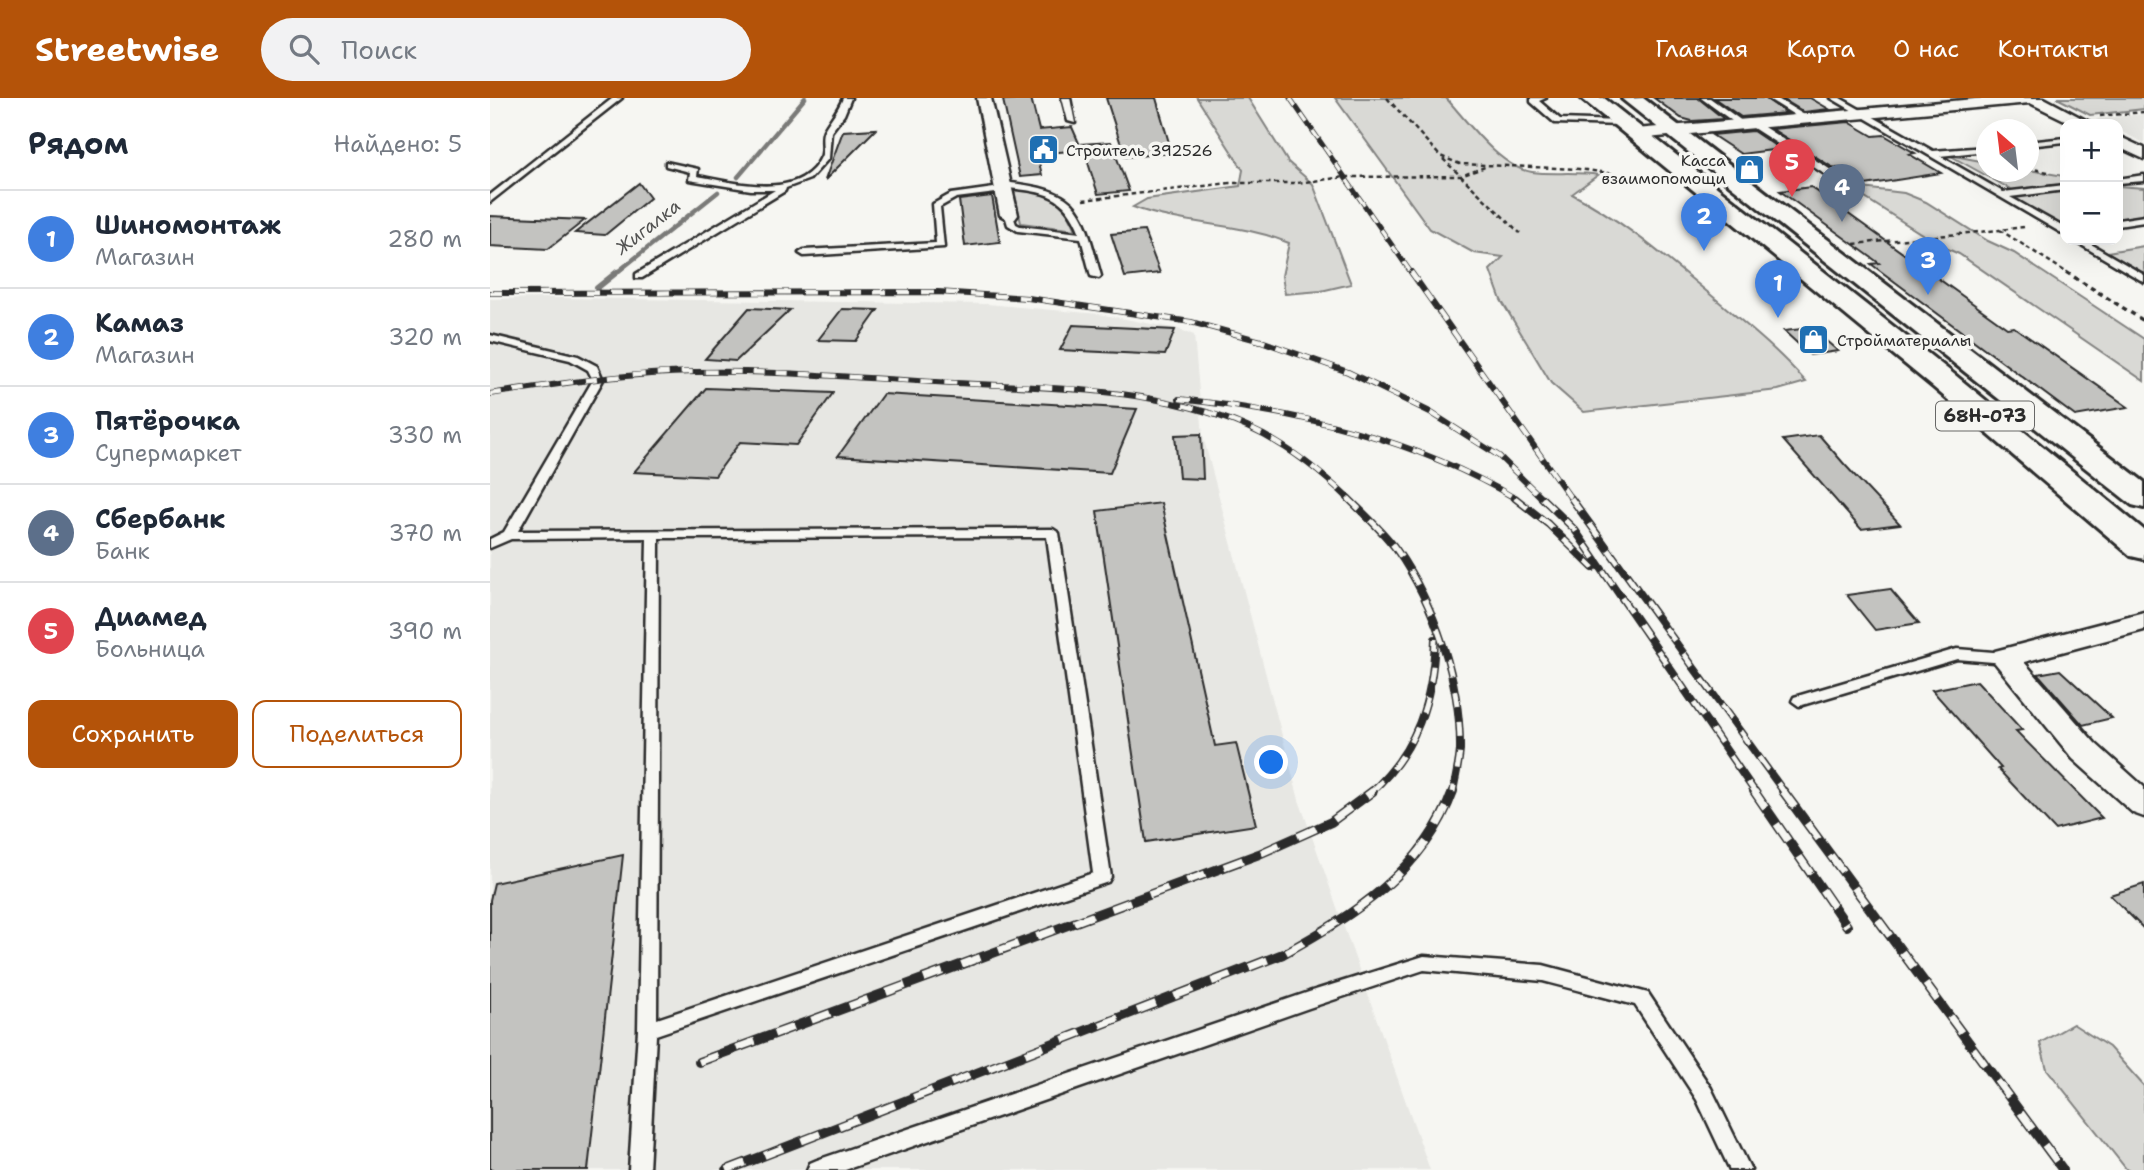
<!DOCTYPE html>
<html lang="ru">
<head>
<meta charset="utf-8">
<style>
  :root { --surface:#fff; --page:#f2f2f3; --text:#1f2937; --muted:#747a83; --line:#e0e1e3; --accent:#b45309 }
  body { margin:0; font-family:"Shantell Sans",sans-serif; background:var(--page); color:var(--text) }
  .controls { position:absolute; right:21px; top:21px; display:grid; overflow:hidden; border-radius:14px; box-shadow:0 7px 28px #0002 }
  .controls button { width:63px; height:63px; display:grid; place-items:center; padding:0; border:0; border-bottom:2px solid var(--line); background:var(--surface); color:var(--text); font:35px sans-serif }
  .compass { position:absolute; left:1486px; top:21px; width:63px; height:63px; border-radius:50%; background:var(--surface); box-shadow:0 7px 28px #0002; rotate:332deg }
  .you { position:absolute; left:782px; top:665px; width:24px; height:24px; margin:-18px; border:5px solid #fff; border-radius:50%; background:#1a73e8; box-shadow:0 0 0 10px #1a73e833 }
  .badge { display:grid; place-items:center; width:46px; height:46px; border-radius:50%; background:var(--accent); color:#fff; font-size:23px; font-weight:700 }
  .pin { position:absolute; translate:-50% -58px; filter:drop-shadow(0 2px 4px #0008) }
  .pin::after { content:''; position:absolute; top:37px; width:24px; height:21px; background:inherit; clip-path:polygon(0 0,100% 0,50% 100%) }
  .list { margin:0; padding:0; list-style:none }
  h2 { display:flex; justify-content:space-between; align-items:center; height:91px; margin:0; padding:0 28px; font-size:30px }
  h2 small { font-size:23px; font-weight:400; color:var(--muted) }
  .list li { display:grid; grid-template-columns:46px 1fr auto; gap:21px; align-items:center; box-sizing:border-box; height:98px; padding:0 28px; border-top:2px solid var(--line) }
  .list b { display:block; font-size:26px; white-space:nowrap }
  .list p { margin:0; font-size:23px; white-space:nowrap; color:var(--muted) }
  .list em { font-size:23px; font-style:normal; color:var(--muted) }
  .actions { display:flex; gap:14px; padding:21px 28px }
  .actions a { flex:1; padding:16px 0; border:2px solid var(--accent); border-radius:14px; text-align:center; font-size:24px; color:var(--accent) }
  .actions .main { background:var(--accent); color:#fff }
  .icon { flex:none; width:38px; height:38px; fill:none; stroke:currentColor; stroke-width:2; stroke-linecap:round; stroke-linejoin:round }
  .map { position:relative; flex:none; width:1654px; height:1072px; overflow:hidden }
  header { display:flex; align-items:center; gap:42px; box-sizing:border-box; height:98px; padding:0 35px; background:var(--accent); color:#fff }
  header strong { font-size:33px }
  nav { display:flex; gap:38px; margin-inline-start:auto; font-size:24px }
  .search { width:490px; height:63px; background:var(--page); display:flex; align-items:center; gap:18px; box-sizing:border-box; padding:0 24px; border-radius:38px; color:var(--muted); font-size:26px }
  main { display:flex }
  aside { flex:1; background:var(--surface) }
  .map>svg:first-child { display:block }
  .built { fill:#e7e7e3 }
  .green { fill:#d9d9d5; stroke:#828280; stroke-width:2 }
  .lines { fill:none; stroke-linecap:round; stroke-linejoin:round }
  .stream-far1 { stroke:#7a7a78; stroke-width:4.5 }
  .stream { stroke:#7a7a78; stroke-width:6 }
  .building { fill:#c3c3c0; stroke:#2b2b2b; stroke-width:2 }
  .service-casing { stroke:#2b2b2b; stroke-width:5 }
  .minor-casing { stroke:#2b2b2b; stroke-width:5 }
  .primary-casing { stroke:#2b2b2b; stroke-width:6 }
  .path-far1 { stroke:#2b2b2b; stroke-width:2.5; stroke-dasharray:4.5 3.5; stroke-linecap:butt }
  .path { stroke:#2b2b2b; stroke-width:3.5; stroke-dasharray:5 4.5; stroke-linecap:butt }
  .service { fill:#f6f6f2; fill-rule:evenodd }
  .minor { fill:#f6f6f2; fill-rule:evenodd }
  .primary { fill:#f6f6f2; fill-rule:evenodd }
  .rail-far3-casing { stroke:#2b2b2b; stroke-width:5 }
  .rail-far2-casing { stroke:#2b2b2b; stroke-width:6 }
  .rail-far1-casing { stroke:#2b2b2b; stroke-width:8 }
  .rail-casing { stroke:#2b2b2b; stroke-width:10 }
  .rail-far3 { stroke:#f6f6f2; stroke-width:3.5; stroke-dasharray:10; stroke-linecap:butt }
  .rail-far2 { stroke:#f6f6f2; stroke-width:4.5; stroke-dasharray:12; stroke-linecap:butt }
  .rail-far1 { stroke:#f6f6f2; stroke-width:5; stroke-dasharray:16; stroke-linecap:butt }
  .rail { stroke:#f6f6f2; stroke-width:7; stroke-dasharray:20; stroke-linecap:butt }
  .labels { text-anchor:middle; stroke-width:7; stroke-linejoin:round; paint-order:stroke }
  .far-poi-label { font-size:16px; fill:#2b2b2b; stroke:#f6f6f2; text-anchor:start }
  .far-water-label { font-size:18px; font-style:italic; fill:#525251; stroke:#f6f6f2 }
  .shield { fill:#f6f6f2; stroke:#686867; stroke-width:2 }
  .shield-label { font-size:18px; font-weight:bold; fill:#2b2b2b }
</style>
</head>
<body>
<header>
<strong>Streetwise</strong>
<div class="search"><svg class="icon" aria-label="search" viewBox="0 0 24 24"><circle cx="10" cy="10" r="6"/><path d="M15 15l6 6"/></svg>Поиск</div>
<nav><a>Главная</a><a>Карта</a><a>О нас</a><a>Контакты</a></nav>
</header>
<main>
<aside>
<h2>Рядом<small>Найдено: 5</small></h2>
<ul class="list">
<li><span class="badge" style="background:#3f7fe0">1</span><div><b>Шиномонтаж</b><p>Магазин</p></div><em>280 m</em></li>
<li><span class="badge" style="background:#3f7fe0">2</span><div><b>Камаз</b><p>Магазин</p></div><em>320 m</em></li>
<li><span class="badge" style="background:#3f7fe0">3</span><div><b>Пятёрочка</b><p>Супермаркет</p></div><em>330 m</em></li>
<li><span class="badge" style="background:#5c6f8a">4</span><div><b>Сбербанк</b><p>Банк</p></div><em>370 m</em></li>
<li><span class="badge" style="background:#e0444e">5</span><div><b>Диамед</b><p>Больница</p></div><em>390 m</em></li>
</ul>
<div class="actions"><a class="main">Сохранить</a><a>Поделиться</a></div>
</aside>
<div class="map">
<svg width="1654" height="1072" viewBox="0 0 1654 1072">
  <rect width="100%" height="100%" fill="#f6f6f2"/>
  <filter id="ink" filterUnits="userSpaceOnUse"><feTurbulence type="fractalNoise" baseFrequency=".0143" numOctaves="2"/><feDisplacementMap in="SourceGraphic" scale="14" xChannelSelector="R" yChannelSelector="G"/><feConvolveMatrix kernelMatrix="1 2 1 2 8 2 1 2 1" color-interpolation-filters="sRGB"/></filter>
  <g filter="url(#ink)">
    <g class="built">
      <path d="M1654,16v29l-26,-13v-6h-12l-10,-5z"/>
      <path d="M66,200l431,6 112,10 79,15 16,6 9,101 96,364 131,370h-940v-871z"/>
    </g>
    <g class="green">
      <path d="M707,0h51l40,64 25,22 38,100 -30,7 -36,3 -3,-18 7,-33c-50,-21 -105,-17 -156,-36l14,-8 93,-13 3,-16z"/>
      <path d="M845,0h111c21,23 54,70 86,74 21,3 44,-1 66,3l-26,19c52,27 94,64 139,101 33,28 66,54 95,87l-28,8 -194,22 -33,-29 -50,-83 -11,-30 13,-13 -29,-4 -44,-24z"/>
      <path d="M1567,0h87v11l-54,6z"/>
      <path d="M1459,57l37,7v10l43,-2 35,6 1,9 -51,6z"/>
      <path d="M1628,88l26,2v28l-26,4z"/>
      <path d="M1372,90l42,5 22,9 62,39 26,12 130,86v42l-185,-127 -18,-8 -87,-55z"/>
      <path d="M524,92c35,1 48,6 62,40l-55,-7z"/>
      <path d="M1575,92v37h-3l-56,-33z"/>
      <path d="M1654,148v27l-37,-21z"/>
      <path d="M1583,926l36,23 35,39v84h-17l-80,-101 -7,-26z"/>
    </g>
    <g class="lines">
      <g class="stream-far1">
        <path d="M248,79l67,-79"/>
        <path d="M125,176l103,-82"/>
      </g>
      <path class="stream" d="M107,190l20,-16"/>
    </g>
    <g class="building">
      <path d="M541,0l8,32 33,-3 10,23 -45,4 5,21 -22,2 -17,-77z"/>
      <path d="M616,0h50l16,55 -47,4z"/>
      <path d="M1164,0h44l26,21 -32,2 -11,-3z"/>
      <path d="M1224,0h51l21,15 -45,4z"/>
      <path d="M1291,0h29l19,11 -25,3z"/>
      <path d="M1359,24l24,14 11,-1 31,18 -6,1 32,19 -82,13 -16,-9 6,-4 -1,-3 -16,-3 -60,-38z"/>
      <path d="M386,31l-51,51 18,-49z"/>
      <path d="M1263,33l27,18 -39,5 -29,-19z"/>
      <path d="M621,44l18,49 -31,3 -16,-50z"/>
      <path d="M149,85l11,15 -45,37 -30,-2z"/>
      <path d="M1321,89l196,141 7,-1 114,80 -53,9 -204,-152 8,-1 -99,-72z"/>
      <path d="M502,98l8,46 -35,4 -6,-46z"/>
      <path d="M0,118l95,4 -37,29 -58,-3z"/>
      <path d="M654,133l16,42 -35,4 -14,-43z"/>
      <path d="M259,210l41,2 -54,51 -31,-2z"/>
      <path d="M352,211l36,1 -22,31 -38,-1z"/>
      <path d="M583,227l102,5 -10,25 -105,-5z"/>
      <path d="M1321,230l27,23 -28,4 -26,-24z"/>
      <path d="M216,290l127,5 -37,52 -56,-3 -25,34 -81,-4z"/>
      <path d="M393,296l254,15 -27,64 -272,-17z"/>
      <path d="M711,336l2,45 -24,-1 -4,-43z"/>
      <path d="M1329,337l26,30 55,59 -39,5 -78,-89z"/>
      <path d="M671,405l54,243 21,-3 20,82 -110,17 -49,-331z"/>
      <path d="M1400,491l29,34 -44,7 -28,-35z"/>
      <path d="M1570,572l52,48 -29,7 -45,-51z"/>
      <path d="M1487,583l45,49 -6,1 86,87 -47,12 -57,-61 3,-1 -69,-78z"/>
      <path d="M133,757l-35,315h-98v-270l4,-17z"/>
      <path d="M1654,786v45l-34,-34z"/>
    </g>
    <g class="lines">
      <defs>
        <g id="service">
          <path d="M123,0h9l-132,104v-7z"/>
          <path d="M353,0h8l-7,17 -13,17 -2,26 -19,21 -24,9 -1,3 -143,87h-6v-4l139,-84h-24l-62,-10 1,-8 -24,-6v-4l32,7 -1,7c37,6 103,26 124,-19 4,-8 -1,-19 3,-27 6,-11 14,-19 19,-32z"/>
          <path d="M572,0h8l5,25 -7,-2z"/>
          <path d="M1041,0h15l-7,3 21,18 61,2 4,2 -4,2 -66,-2 -24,-21z"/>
          <path d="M1211,0h9l36,26 -7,2z"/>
          <path d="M1277,0h9l35,21 -7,2z"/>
          <path d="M1341,0h9l93,53 53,-4v4l-46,5 63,36 62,-7v5l-55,7 55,31v7z"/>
          <path d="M1260,24h6l75,48h12l4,2 -4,2 -17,1 -76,-49z"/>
          <path d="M1575,40v4l-37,4v-4z"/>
          <path d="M1654,77v6l-26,2v-4z"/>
          <path d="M513,84c78,9 78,22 98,94l-2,2 -8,-2 -10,-38 -63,-7 -10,-6 -3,-10 4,-3 3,1 4,11 4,2 60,7c-15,-39 -35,-41 -72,-45l-4,4 -48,6 -16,9 4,40 -140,9 -5,-3 5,-3 132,-7 -3,-39 18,-10 50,-7 -2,-2z"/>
          <path d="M1654,118v6l-26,4v-6z"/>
          <path d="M1583,142h11l60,35v7z"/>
          <path d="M0,237l88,21 19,10 6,14 -85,151 535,-2 6,4 52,344 -3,5 -452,153 -7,135h-20l9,-140 9,-492 -136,1 -21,9v-9l14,-7 89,-152 -5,-10 -18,-10 -80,-19zM557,439l46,336 -436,146 2,-481z"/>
          <path d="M1467,551l48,4 7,5 -7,5 -48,-4 -158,47 -7,-5 2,-4z"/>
          <path d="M934,858l119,9 105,28 63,95 40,82h-21l-33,-70 -62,-95 -92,-24 -119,-11 -115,38 -464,162h-38l3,-7 7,-3 492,-168z"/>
        </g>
        <g id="minor">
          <path d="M487,0h14l27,117 -3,4 -6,1 -9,-5z"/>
          <path d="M1496,0h58l49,26h-20l-43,-21 -394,36 -8,-5 8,-5z"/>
          <path d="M1628,38l26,12v11l-26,-12z"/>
          <path d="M1654,514v18l-120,32 71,81 49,44v30l-11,-4 -60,-54 -82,-101 4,-7z"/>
        </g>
        <g id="primary">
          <path d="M1091,0h23l351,277 189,155v29l-13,-3 -198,-169z"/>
          <path d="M1153,0l501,384v26l-12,-3 -510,-406z"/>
        </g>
      </defs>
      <use href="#service" class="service-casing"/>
      <use href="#minor" class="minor-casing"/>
      <use href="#primary" class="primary-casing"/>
      <g class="path-far1">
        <path d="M897,0l53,58 20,8 119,5 36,5"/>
        <path d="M1610,18l44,-4"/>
        <path d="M953,61l77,74"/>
        <path d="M1538,70l20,4"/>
        <path d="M593,102l147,-17h67l48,-6 116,-1 24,-9"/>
        <path d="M1534,129l-24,3 69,44"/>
        <path d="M1364,146l146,-14"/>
      </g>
      <path class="path" d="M1576,174l78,49"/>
      <use href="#service" class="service"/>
      <use href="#minor" class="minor"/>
      <use href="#primary" class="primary"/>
      <defs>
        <path id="rail-far3" d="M800,0l122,176"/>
        <g id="rail-far2">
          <path d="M921,174l161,228"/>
          <path d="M0,195l448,-1 90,6 163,24 70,19 87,31 82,40 69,44 45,44"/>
          <path d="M0,296c68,-10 136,-21 205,-22 87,-2 173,7 260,11 96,5 202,4 292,44 39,17 72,43 103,73"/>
          <path d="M689,301c120,13 235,39 339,101"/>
        </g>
        <g id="rail-far1">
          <path d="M858,400c16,16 34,32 48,51 39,56 65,133 64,201 -1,14 -5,29 -7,42"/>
          <path d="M1025,400l33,26 45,44"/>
          <path d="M1052,400l33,32 180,262"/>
          <path d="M1081,400l213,294"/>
          <path d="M881,694c46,-41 62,-93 64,-153"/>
        </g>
        <g id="rail">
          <path d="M1264,693l93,135"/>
          <path d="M1293,693l280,379"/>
          <path d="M209,964l560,-208 72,-32 42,-31"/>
          <path d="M237,1072l556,-216c72,-40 141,-83 170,-163"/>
        </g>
      </defs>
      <use href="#rail-far3" class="rail-far3-casing"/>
      <use href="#rail-far2" class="rail-far2-casing"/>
      <use href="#rail-far1" class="rail-far1-casing"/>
      <use href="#rail" class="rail-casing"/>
      <use href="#rail-far3" class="rail-far3"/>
      <use href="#rail-far2" class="rail-far2"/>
      <use href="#rail-far1" class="rail-far1"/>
      <use href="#rail" class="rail"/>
    </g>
  </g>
  <defs>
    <symbol id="civic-square" viewBox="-11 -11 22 22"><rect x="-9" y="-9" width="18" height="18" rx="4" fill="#1f6fb2" stroke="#f6f6f2"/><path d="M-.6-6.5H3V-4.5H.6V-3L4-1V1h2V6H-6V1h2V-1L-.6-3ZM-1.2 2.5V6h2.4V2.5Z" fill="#fff"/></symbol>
    <symbol id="shop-square" viewBox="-11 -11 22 22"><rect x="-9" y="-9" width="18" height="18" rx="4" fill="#1f6fb2" stroke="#f6f6f2"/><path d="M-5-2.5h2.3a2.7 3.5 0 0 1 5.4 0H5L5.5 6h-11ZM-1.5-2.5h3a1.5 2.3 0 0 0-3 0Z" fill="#fff"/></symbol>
  </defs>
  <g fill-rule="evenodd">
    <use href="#civic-square" x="536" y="34" width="35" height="35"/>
    <use href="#shop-square" x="1242" y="54" width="35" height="35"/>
    <use href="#shop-square" x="1306" y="224" width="35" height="35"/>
  </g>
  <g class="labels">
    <g class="far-poi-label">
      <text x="576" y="58">Строитель 392526</text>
      <text x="1236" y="68" text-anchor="end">Касса<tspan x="1236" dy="18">взаимопомощи</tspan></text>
      <text x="1347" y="248">Стройматериалы</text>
    </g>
    <g class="far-water-label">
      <text transform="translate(158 129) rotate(-38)" y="6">Жигалка</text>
    </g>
    <rect class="shield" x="1446" y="303.5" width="98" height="29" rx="5"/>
    <g class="shield-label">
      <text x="1495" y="324">68Н-073</text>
    </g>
  </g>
</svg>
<div class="controls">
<button>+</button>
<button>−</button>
</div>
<svg class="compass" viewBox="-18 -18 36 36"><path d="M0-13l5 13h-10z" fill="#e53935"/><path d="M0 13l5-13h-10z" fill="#747a83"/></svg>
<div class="you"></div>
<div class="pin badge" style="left:1288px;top:220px;background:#3f7fe0">1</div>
<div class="pin badge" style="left:1214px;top:153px;background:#3f7fe0">2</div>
<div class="pin badge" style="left:1438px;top:197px;background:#3f7fe0">3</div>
<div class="pin badge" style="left:1352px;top:124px;background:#5c6f8a">4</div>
<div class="pin badge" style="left:1302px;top:99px;background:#e0444e">5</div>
</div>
</main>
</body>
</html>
